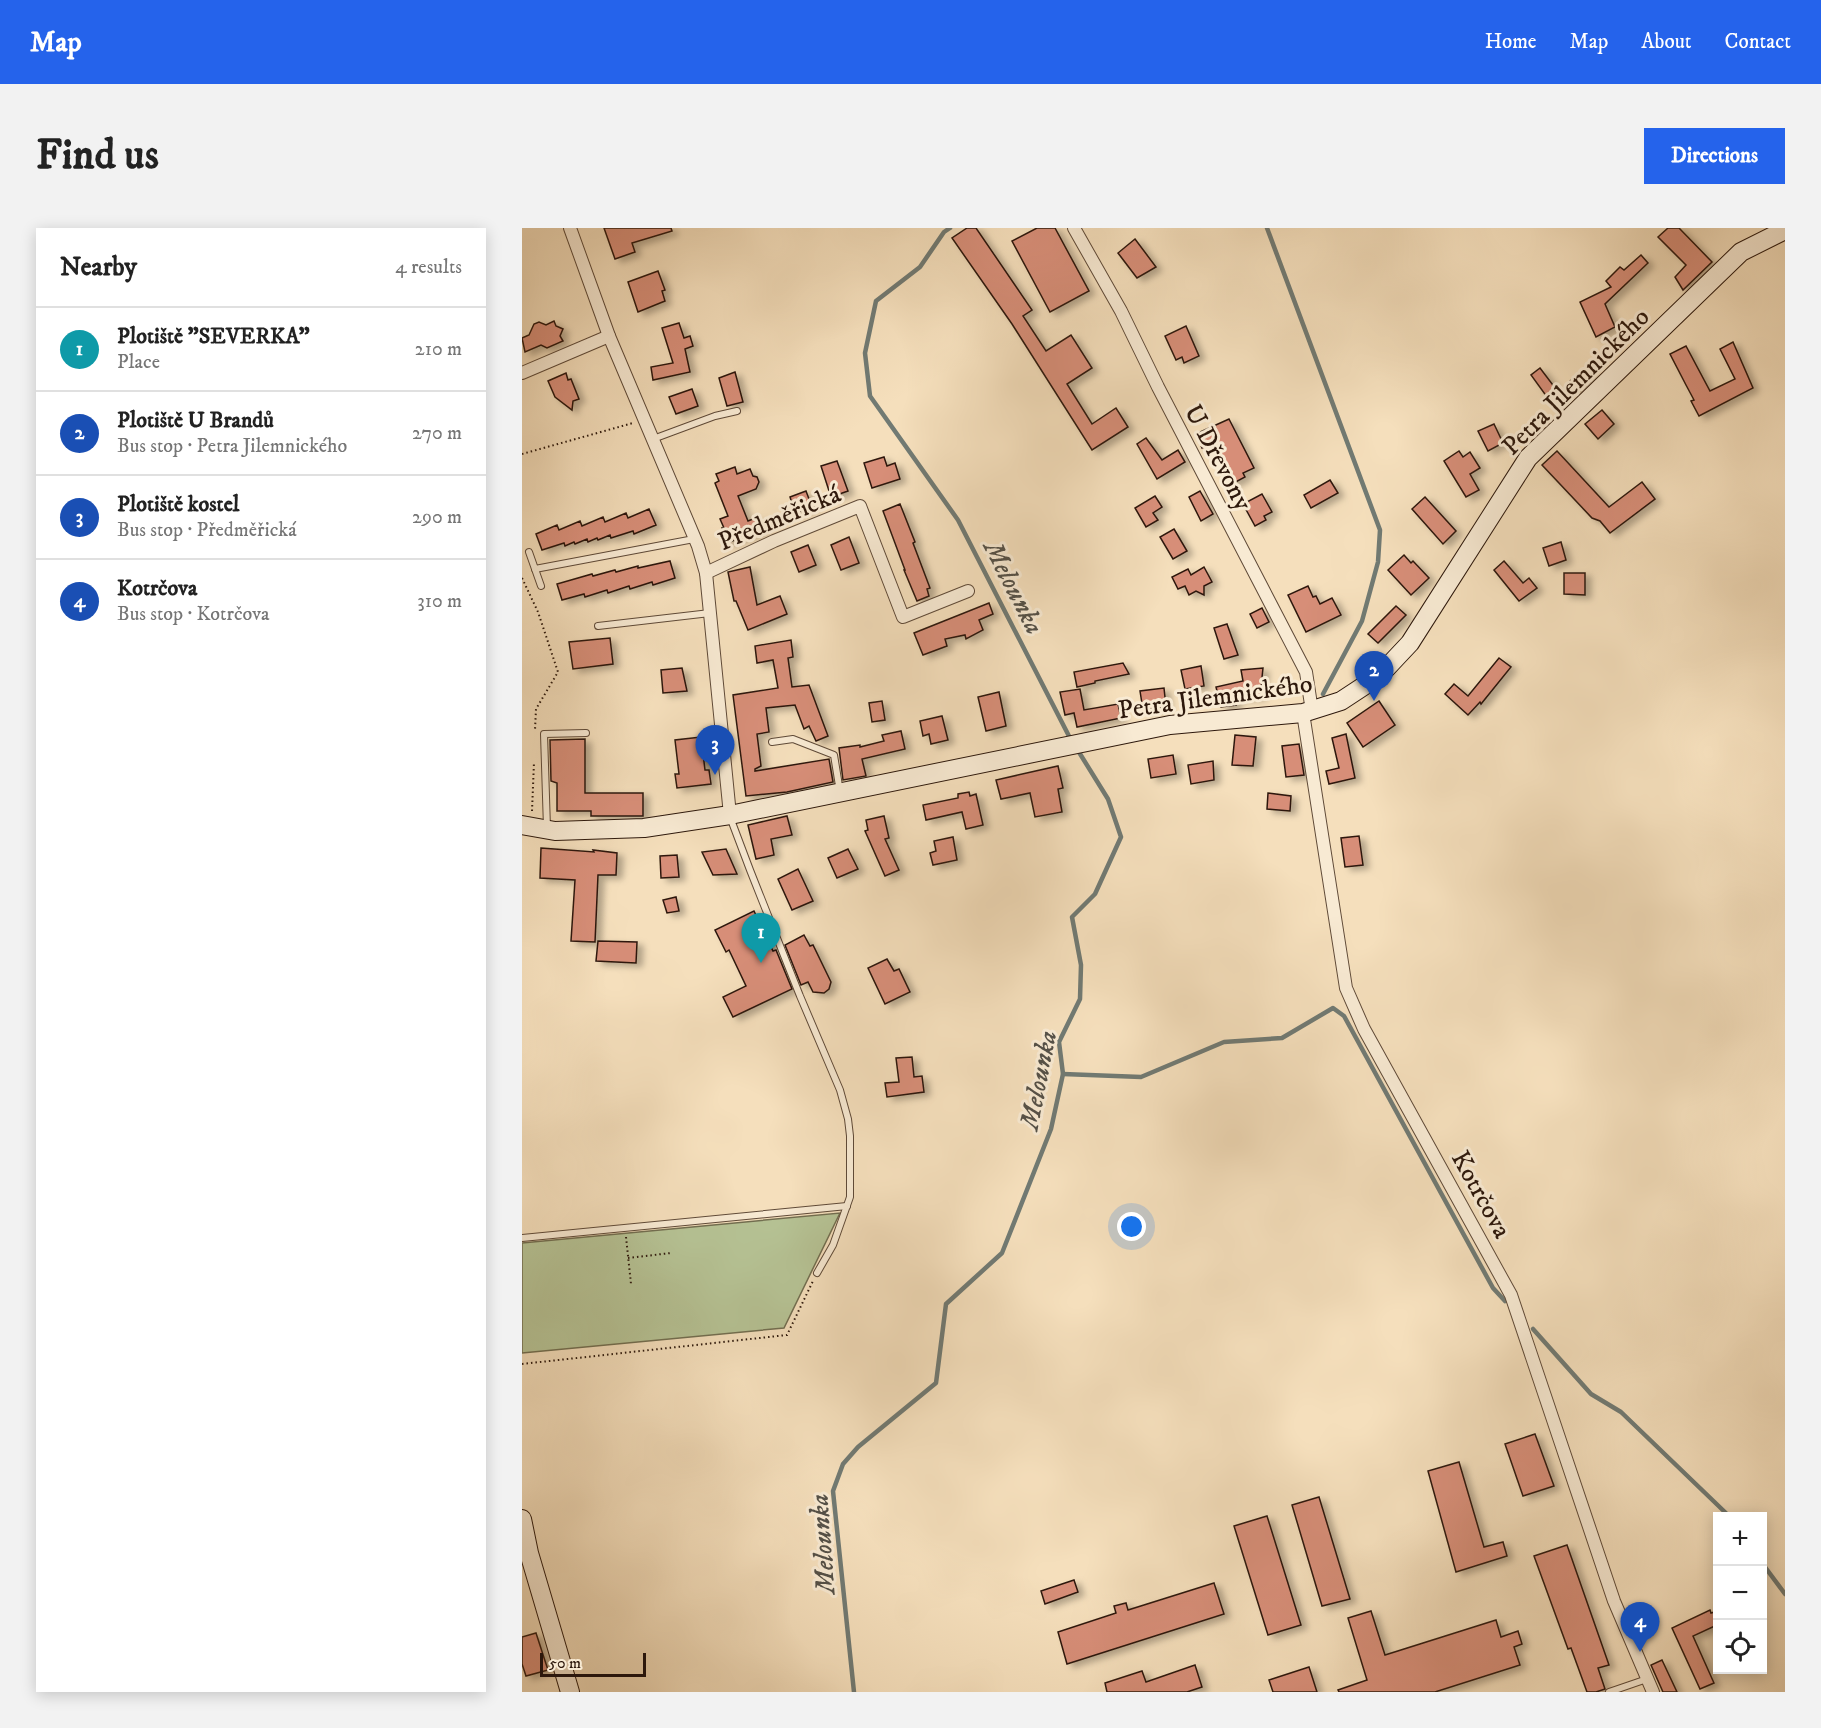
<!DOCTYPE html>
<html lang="en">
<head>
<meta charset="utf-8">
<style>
  :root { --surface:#fff; --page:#f2f2f2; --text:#222; --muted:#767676; --line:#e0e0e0; --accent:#2563eb }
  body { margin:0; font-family:"IM FELL DW Pica",serif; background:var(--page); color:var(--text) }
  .controls { position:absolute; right:18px; bottom:18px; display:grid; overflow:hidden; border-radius:0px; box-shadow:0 3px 15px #0003 }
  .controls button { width:54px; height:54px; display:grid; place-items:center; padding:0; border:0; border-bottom:2px solid var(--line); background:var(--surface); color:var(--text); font:30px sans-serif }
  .scale { position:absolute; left:18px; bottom:15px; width:106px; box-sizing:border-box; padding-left:6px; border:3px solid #2d180c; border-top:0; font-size:16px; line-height:21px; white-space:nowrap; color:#2d180c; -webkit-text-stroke:4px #f8ead3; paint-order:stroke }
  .you { position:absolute; left:610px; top:999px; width:21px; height:21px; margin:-15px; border:4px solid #fff; border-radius:50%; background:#1a73e8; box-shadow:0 0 0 9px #1a73e833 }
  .badge { display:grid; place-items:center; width:39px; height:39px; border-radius:50%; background:var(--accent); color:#fff; font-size:20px; font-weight:700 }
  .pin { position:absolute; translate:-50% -50px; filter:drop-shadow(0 2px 3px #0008) }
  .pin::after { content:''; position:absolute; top:32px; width:21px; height:18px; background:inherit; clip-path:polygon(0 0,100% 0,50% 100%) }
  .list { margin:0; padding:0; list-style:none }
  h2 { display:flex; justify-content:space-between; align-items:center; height:78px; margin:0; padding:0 24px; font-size:26px }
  h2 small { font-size:20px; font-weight:400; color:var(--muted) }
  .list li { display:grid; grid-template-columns:39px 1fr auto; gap:18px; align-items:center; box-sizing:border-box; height:84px; padding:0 24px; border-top:2px solid var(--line) }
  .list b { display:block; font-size:22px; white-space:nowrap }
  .list p { margin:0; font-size:20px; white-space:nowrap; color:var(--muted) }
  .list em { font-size:20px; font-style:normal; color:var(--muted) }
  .icon { flex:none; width:33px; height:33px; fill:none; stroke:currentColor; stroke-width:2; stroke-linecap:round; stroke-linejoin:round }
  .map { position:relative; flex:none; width:1263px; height:1464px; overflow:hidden; border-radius:0px }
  header { display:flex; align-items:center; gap:36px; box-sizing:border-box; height:84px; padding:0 30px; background:var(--accent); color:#fff }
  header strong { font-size:28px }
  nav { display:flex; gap:33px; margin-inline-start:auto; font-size:21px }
  .intro { display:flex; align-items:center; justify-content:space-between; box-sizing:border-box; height:144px; padding:0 36px }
  h1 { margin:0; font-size:42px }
  .button { padding:15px 27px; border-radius:0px; background:var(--accent); color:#fff; font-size:21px; font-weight:700 }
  main { display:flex; gap:36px; padding:0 36px }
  aside { flex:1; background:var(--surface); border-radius:0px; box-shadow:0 3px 15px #0003 }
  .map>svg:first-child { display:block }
  .green { fill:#b6c395; stroke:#726e50; stroke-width:1.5 }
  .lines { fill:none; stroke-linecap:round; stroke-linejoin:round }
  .stream { stroke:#717a73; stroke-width:4.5 }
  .building { fill:#d78e78; stroke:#2d180c; stroke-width:1.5; filter:url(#shadow) }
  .lane-casing { stroke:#5f4a38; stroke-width:8 }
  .street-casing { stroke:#5f4a38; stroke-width:14 }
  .secondary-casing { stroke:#2d180c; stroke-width:20 }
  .path { stroke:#2d180c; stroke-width:2; stroke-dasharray:1.5 3; stroke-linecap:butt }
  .lane { stroke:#f8ead3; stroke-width:6 }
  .street { stroke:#f8ead3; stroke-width:12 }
  .secondary { stroke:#f8ead3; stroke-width:18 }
  .labels { text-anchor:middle; stroke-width:6; stroke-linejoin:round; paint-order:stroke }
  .street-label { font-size:26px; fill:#2d180c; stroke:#f8ead3 }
  .water-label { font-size:27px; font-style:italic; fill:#555148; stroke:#f8ead3 }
</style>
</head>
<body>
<header>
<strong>Map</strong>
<nav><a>Home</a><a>Map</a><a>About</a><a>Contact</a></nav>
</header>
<div class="intro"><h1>Find us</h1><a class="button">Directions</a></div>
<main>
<aside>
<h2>Nearby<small>4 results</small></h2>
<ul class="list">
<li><span class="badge" style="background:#0f9aa8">1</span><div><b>Plotiště &quot;SEVERKA&quot;</b><p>Place</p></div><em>210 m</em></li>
<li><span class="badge" style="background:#1a4fb4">2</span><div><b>Plotiště U Brandů</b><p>Bus stop · Petra Jilemnického</p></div><em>270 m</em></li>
<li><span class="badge" style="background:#1a4fb4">3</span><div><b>Plotiště kostel</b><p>Bus stop · Předměřická</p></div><em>290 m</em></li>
<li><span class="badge" style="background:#1a4fb4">4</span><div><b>Kotrčova</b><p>Bus stop · Kotrčova</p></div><em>310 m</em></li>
</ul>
</aside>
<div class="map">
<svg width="1263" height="1464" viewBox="0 0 1263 1464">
  <defs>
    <filter id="shadow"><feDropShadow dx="6" dy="3.5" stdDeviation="3" flood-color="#0004"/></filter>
  </defs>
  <rect width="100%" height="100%" fill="#f5dfbc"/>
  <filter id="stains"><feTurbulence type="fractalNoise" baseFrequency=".00333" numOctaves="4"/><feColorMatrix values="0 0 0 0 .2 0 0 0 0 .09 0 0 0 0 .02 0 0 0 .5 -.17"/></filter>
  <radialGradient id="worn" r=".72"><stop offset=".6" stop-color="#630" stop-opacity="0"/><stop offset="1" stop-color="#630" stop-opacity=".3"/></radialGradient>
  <path class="green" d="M318,985l-56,115 -262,25v-110z"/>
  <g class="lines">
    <g class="stream">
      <path d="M428,0l-6,4 -24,35 -44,34 -11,52 5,43 88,124 113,220"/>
      <path d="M745,0l113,302 -2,32 -16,59 -39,73"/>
      <path d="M541,846l78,3 83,-35 58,-4 51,-30 11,8 149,272 12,13"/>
      <path d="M1011,1101l58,65 30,18 108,104"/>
      <path d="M1240,1335l23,31"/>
      <path d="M332,1464l-21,-201 10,-27 15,-17 78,-64 10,-79 56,-51 49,-124 12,-55 -4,-32 21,-43 1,-34 -9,-48 23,-23 26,-57 -13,-38 -31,-50"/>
    </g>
  </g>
  <g class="building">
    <path d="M82,0h67l1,3 -40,12 3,9 -20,7z"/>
    <path d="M445,0h9l56,82 -9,6 23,35 25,-16 21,33 -25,16 25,40 24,-16 12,19 -36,23 -80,-126 -60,-86z"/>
    <path d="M515,0h18l34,63 -39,21 -38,-71z"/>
    <path d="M1146,0h11l33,34 -29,28 -8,-13 11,-12 -28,-28z"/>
    <path d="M613,11l21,28 -19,11 -19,-25z"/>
    <path d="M1119,27l7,8 -43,41 10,23 -19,10 -16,-35 31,-15 -5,-6 14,-14 4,3z"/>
    <path d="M136,43l7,19 -3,1 3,10 -27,11 -10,-30z"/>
    <path d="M32,93l2,5 7,3 -3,7 3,5 -16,7 -6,-3 -16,7 -3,-14 7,-3 5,-11 5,-2 7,3z"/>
    <path d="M157,95l5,15 6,-2 3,10 -8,3 5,23 -37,8 -2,-13 22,-4 -11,-35z"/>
    <path d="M664,98l13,30 -15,7 -2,-6 -6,3 -11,-24z"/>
    <path d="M1211,114l20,46 -54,28 -8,-15 3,-1 -8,-15 -16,-31 16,-8 24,45 25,-12 -15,-30z"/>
    <path d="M1018,140l25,33 -10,7 -24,-33z"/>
    <path d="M1063,140l7,9 -18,15 -5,-10z"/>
    <path d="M213,144l8,30 -16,4 -8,-28z"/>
    <path d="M44,145l2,7 3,-1 8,20 -6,2 -1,9 -17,-13 -7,-16z"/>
    <path d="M170,161l6,17 -22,8 -7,-17z"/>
    <path d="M1080,182l12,14 -16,15 -13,-15z"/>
    <path d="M707,191l25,49 -11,5 2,4 -13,7 -21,-40 -9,4 -6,-14z"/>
    <path d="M972,196l9,19 -15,8 -10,-20z"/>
    <path d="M624,210l16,22 16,-10 7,12 -28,17 -20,-35z"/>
    <path d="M937,223l4,6 7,-5 10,16 -10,6 9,16 -13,7 -22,-36z"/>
    <path d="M1035,223l52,56 33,-25 13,17 -45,34 -10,-12 -8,-3 -50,-53z"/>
    <path d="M362,229l3,9 8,-3 5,16 -28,9 -8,-25z"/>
    <path d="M315,233l11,30 -17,6 -10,-31z"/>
    <path d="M213,239l2,7 13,-5 3,7 4,1 2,5 -3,7 -18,7 10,25 10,-4 5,12 -36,14 -5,-15h2l-4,-9 8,-3 -13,-33 4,-2 -3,-7z"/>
    <path d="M808,252l8,13 -27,15 -7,-13z"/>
    <path d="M284,263l6,16 -17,6 -5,-16z"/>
    <path d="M678,263l13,23 -12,7 -12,-24z"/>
    <path d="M740,266l10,18 -8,4 2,4 -11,6 -12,-22z"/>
    <path d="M633,268l7,11 -9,6 5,7 -12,7 -11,-19z"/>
    <path d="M903,269l31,34 -13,13 -31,-35z"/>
    <path d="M378,276l15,38 -2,1 17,45 -3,1 2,7 -12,5 -13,-31h1l-22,-59z"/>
    <path d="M127,281l7,16 -22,9 -1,-3 -22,7 -1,-3 -12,5 -1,-2 -9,4 -1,-3 -12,5 -1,-2 -9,4 -1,-3 -22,7 -6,-16 21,-9 2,5 21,-9 2,5 21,-9 2,5 21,-9 2,5z"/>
    <path d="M652,301l13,22 -14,8 -13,-22z"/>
    <path d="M327,309l10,26 -18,7 -10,-25z"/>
    <path d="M1039,314l5,18 -17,6 -6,-18z"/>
    <path d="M286,317l8,20 -17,7 -8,-20z"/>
    <path d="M882,327l7,8 2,-2 16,17 -18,17 -23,-25z"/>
    <path d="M148,333l5,17 -22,7 -1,-3 -22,7 -1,-3 -21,7 -1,-3 -22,7 -1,-3 -22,6 -5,-16 35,-10 1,2 22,-6 1,2 22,-6v2z"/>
    <path d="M982,333l19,22 6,-5 8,10 -18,13 -25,-31z"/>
    <path d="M228,339l7,38 23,-9 7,18 -39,16 -12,-29h-2l-6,-29z"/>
    <path d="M682,339l8,15 -8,4v9l-8,-4 -7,4 -4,-9 -7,3 -6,-12 16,-8 3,6z"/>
    <path d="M1042,345h21v22l-21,-1z"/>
    <path d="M786,358l5,11 3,-1 4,8 12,-6 9,17 -35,17 -18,-37z"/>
    <path d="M467,375l4,11 -14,6 4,10 -17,9 -1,-4 -20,4 2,7 -24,9 -9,-22z"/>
    <path d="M874,378l10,9 -28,28 -10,-9z"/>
    <path d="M740,380l7,14 -12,6 -7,-14z"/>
    <path d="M705,396l11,31 -14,4 -10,-31z"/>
    <path d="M88,410l3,26 -40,5 -4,-27z"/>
    <path d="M269,412l2,17 -5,1 4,29 17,-2 19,51 -12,5 -7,-15 -5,3 -9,-24 -29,3 3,24 -12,2 4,32 -6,3v2l74,-12 4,23 -46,10 -41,4 -13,-101 45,-7 -5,-28 -16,3 -2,-17z"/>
    <path d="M977,430l12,9 -30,37 -1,-2 -12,13 -23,-21 9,-10 14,12z"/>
    <path d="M601,435l6,11 -34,7v2l-18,4 -3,-15z"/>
    <path d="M679,438l3,20 -19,3 -4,-19z"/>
    <path d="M160,440l5,23 -24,2 -2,-23z"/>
    <path d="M741,440l-3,28 -26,2 2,7 -15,2 -5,-20 27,-6 -2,-11z"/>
    <path d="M642,460l2,19 -23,3 -3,-19z"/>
    <path d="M558,461l4,21 34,-6 3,14 -44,9 -3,-14 -9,2 -5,-23z"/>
    <path d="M477,464l7,34 -20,5 -8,-34z"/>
    <path d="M360,473l3,19 -13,2 -3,-19z"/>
    <path d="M857,473l16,24 -32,22 -16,-24z"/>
    <path d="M420,488l6,24 -17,4 -2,-10 -6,2 -3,-15z"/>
    <path d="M379,503l4,18 -43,10 4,17 -23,4 -4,-32 21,-3v2l24,-6 -2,-6z"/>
    <path d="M824,506l9,44 -26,6 -3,-13 13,-3 -7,-30z"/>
    <path d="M713,507l21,2 -3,29 -21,-1z"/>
    <path d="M179,509l4,33h4l2,14 -34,4 -2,-14h4l-4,-34z"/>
    <path d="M63,511v54h58v23h-52v-5h-34v-28l-6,-2 -1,-41z"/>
    <path d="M777,516l5,31 -18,2 -4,-31z"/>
    <path d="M651,527l3,19 -25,4 -3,-19z"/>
    <path d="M691,533l1,19 -23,4 -3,-19z"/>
    <path d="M536,538l5,22 -5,1 4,23 -27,5 -5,-24 -29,6 -5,-19z"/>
    <path d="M447,564l1,4 6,-2 7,31 -17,4 -4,-17 -36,8 -3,-15 35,-7v-4z"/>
    <path d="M746,565l23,3 -1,15 -23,-2z"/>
    <path d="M265,588l5,19 -21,4 3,16 -18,4 -8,-34z"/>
    <path d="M362,588l5,22 -4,1 14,31 -14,6 -20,-45 3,-1 -2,-10z"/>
    <path d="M837,608l4,29 -18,2 -4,-29z"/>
    <path d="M431,609l4,23 -24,5 -3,-12 6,-2 -2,-10z"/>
    <path d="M19,620l53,4 -1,-2 24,3 -1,22h-18l-3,67 -24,-1 4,-61 -35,-2z"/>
    <path d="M204,621l11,25 -24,1 -11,-23z"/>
    <path d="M326,621l10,20 -21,9 -9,-20z"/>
    <path d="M155,627l2,22 -18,1 -1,-22z"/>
    <path d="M276,641l15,32 -21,9 -14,-31z"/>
    <path d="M154,669l3,14 -12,2 -4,-13z"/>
    <path d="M232,683l19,40 3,-1 16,39 -59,28 -10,-20 23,-11 -17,-36 -3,2 -11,-22z"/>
    <path d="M282,707l6,11 3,-1 18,37 -2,7 -5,4 -11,-1 -5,-10 -7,3 -16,-40z"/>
    <path d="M76,713l39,1 -1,21 -40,-2z"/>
    <path d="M365,731l7,12 5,-2 11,23 -25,12 -17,-36z"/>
    <path d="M390,829l2,20 8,-1 2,16 -37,5 -2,-14 14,-1 -3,-24z"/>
    <path d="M1013,1206l19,52 -31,10 -18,-52z"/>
    <path d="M937,1234l25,85 19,-5 4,14 -51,16 -28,-101z"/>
    <path d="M797,1269l31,102 -28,7 -30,-101z"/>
    <path d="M745,1288l34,109 -33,10 -34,-109z"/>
    <path d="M1045,1317l42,120 -11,3 7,21 -9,3h-9l-16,-44 -3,1 -34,-93z"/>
    <path d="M552,1352l4,12 -33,12 -4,-13z"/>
    <path d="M692,1355l10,31 -157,50 -9,-32 58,-19 -2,-7 12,-3 2,7z"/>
    <path d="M1188,1382l1,3 7,-2 -1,14 -24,11 21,47 -14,6 -28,-61z"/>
    <path d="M849,1383l14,44 111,-35 5,17 17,-6 4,13 -8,3 6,18 -85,27h-96l-1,-2 29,-10 -19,-62z"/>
    <path d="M14,1405l12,37 -22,6 -4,-12v-27z"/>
    <path d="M1140,1432l15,32h-14l-12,-27z"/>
    <path d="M673,1437l7,22 -15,5h-80l-2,-9 37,-12 4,11z"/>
    <path d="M787,1439l8,25h-44l-4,-12z"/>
  </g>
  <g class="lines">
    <defs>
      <g id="lane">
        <path d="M131,211l62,-23 22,-5"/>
        <path d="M7,324l12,34"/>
        <path d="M13,341l159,-30"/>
        <path d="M76,398l112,-13"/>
        <path d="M250,514l21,-3 41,16 6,37"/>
        <path d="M208,589l20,53 50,126 40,94 8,29 2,17v61l-17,48 -16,28"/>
        <path d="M25,600l-3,-94 42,-1"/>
        <path d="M0,1010l325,-32"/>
        <path d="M1087,1464l38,-13"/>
      </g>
      <g id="street">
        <path d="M48,0l39,108 89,210 8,27 24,242"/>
        <path d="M552,0l47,83 37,76 148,285 6,39"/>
        <path d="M0,145l87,-37"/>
        <path d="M184,345l68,-32 86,-35 43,111 65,-26"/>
        <path d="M781,485l43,275 18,41 147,266 103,306 39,91"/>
      </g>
      <g id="secondary">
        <path d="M0,597l33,6 89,-3 86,-13 440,-90 133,-12 38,-12 38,-25 31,-33 118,-185 213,-206 44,-22"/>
        <path d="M0,1291l7,34 41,139"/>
      </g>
    </defs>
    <use href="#lane" class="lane-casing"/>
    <use href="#street" class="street-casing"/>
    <use href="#secondary" class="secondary-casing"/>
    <g class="path">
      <path d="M0,226l111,-31"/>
      <path d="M0,350l16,34 20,60 -22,37 -1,21"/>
      <path d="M10,583l2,-49"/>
      <path d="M104,1009l5,47"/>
      <path d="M106,1030l43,-5"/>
      <path d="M0,1136l265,-29 26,-54"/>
    </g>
    <use href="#lane" class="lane"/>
    <use href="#street" class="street"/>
    <use href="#secondary" class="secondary"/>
  </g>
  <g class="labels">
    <g class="street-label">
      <text transform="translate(1053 153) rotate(-45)" y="9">Petra Jilemnického</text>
      <text transform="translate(697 229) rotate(62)" y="9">U Dřevony</text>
      <text transform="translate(257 289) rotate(-23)" y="9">Předměřická</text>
      <text transform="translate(693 468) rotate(-8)" y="9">Petra Jilemnického</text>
      <text transform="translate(960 966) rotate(61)" y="9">Kotrčova</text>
    </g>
    <g class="water-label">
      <text transform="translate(492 359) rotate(63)" y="9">Melounka</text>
      <text transform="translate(516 852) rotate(-79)" y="9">Melounka</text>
      <text transform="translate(300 1316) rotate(-94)" y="9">Melounka</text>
    </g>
  </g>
  <rect width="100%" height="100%" filter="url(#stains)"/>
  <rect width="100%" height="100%" fill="url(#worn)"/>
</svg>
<div class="controls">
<button>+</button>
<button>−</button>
<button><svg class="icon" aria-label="locate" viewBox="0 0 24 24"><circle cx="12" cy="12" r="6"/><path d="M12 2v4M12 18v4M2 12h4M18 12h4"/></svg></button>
</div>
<div class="scale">50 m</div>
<div class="you"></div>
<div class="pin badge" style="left:239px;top:735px;background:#0f9aa8">1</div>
<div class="pin badge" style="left:852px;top:473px;background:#1a4fb4">2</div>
<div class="pin badge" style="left:193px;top:547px;background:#1a4fb4">3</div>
<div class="pin badge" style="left:1118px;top:1424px;background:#1a4fb4">4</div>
</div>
</main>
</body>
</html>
